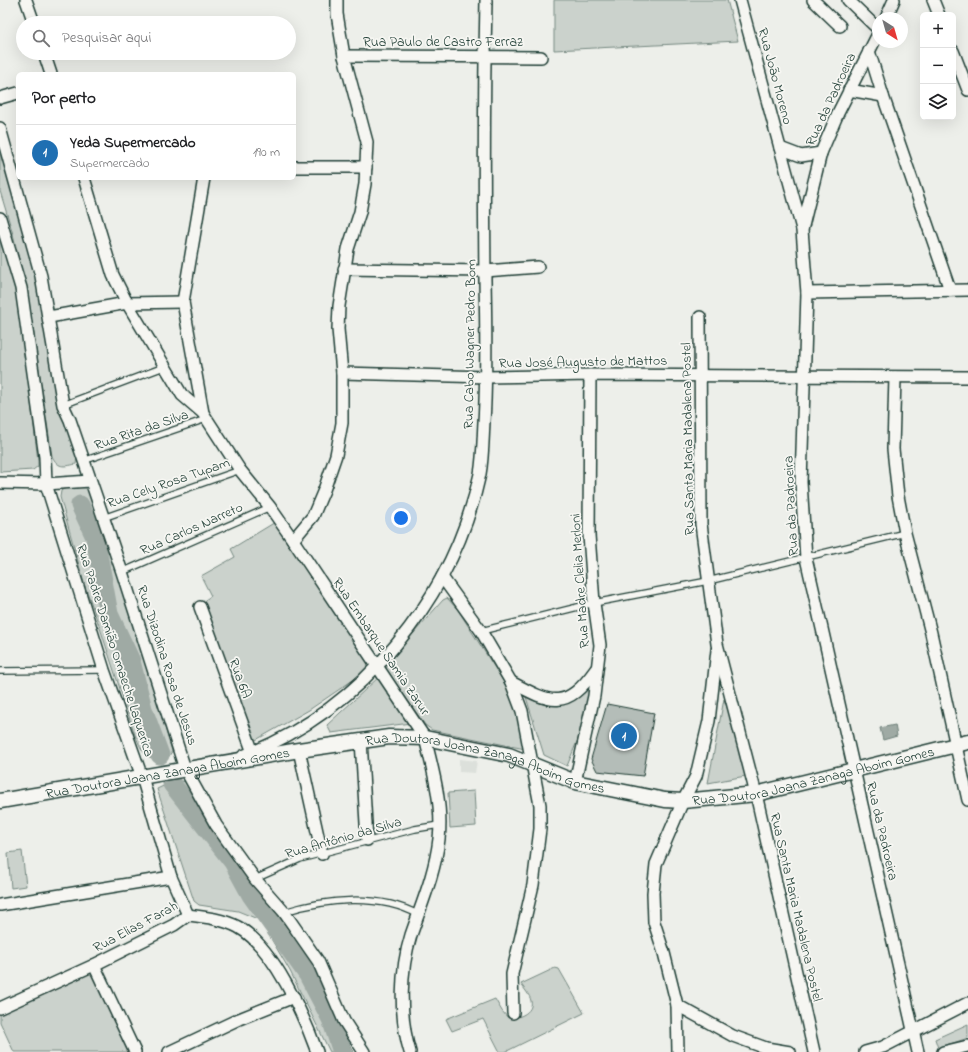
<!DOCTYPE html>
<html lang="pt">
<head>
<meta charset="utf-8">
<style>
  :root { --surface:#fff; --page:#f2f2f2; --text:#202124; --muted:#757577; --line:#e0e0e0; --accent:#1f6fb2 }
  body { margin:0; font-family:"Indie Flower",sans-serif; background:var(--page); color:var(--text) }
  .controls { position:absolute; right:12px; top:12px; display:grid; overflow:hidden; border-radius:6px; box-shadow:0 4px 16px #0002 }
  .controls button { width:36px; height:36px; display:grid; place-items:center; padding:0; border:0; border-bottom:1px solid var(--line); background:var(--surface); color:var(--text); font:20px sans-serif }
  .compass { position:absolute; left:872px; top:12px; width:36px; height:36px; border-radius:50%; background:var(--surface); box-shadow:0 4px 16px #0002; rotate:143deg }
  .you { position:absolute; left:401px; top:518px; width:14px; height:14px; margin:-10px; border:3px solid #fff; border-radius:50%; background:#1a73e8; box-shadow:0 0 0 6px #1a73e833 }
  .badge { display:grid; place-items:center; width:26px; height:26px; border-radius:50%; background:var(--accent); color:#fff; font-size:13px; font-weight:700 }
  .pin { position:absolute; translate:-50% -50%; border:2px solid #fff; box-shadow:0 1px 4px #0006 }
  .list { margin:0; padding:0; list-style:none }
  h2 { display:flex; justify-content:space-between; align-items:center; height:52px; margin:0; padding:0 16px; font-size:17px }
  h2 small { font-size:13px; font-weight:400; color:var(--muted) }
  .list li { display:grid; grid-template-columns:26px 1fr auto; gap:12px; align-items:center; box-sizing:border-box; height:56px; padding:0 16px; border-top:1px solid var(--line) }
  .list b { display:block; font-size:15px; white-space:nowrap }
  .list p { margin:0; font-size:13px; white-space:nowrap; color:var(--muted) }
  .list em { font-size:13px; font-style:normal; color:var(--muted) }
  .icon { flex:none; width:22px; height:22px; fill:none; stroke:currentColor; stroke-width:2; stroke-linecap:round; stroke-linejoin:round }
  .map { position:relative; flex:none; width:968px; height:1052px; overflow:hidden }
  .search { position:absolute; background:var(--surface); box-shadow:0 4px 16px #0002; left:16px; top:16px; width:280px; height:44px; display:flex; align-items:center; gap:10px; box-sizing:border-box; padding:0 14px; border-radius:22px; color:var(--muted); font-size:15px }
  .panel { position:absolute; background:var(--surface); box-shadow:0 4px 16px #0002; left:16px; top:72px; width:280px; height:108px; border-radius:6px }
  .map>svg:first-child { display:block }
  .built { fill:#dce0db }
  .green { fill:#cbd2cc; stroke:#758880 }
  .water { fill:#9faaa4; stroke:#6c7e77 }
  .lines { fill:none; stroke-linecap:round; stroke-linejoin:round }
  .river { stroke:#9faaa4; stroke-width:19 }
  .building { fill:#b4bdb8; stroke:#1f3d34 }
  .service-casing { stroke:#1f3d34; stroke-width:8 }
  .minor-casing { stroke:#1f3d34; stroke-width:14 }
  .tertiary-casing { stroke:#1f3d34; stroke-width:17 }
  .service { stroke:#f6f6f2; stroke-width:5.5 }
  .minor { stroke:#f6f6f2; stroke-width:11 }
  .tertiary { stroke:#f6f6f2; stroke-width:14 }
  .labels { text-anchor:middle; stroke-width:3.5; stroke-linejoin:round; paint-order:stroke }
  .street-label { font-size:14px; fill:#1f3d34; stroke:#f6f6f2 }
</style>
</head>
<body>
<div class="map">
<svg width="968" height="1052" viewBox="0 0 968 1052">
  <rect width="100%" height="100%" fill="#edefea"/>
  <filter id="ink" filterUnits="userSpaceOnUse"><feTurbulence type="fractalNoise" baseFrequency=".025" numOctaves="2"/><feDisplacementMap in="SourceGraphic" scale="8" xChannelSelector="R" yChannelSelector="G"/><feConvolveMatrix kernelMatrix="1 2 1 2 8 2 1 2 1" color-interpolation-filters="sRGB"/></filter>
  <g filter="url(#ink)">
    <path class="built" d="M459,759l18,2 -2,12 -16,-1z"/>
    <g class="green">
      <path d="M554,0h173l11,41 -184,9z"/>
      <path d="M0,140l29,104 48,212 -1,8c-13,3 -18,4 -24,-8l-23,-154 -16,-68 -13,-43z"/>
      <path d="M0,236l13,44 8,39 17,142v5l-5,4 -33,2z"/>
      <path d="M67,486l20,2 4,5 48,147 33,111 -4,7c-22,4 -25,-5 -33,-23l-34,-104 -17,-48 -24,-86 1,-6z"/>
      <path d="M277,521l98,144 -66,45 -62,35 -51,-139 15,-10 -10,-20 34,-19 -4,-8z"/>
      <path d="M447,598l11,12 49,77 15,37 3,25 -93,-19 -7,-5 -39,-56 3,-8 54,-61z"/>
      <path d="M380,676l31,47 -80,10 -4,-8z"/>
      <path d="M592,685l-12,49 -13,32 -23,-11 -18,-58 24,7 11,-1z"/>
      <path d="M724,699l27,76 -43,8z"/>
      <path d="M176,780l11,2 65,100 58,76 43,94h-23l-40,-81 -30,-51 -22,-9 -39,-6 -5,-4 -37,-112z"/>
      <path d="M474,791l2,35 -26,2 -2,-35z"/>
      <path d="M22,851l4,35 -15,2 -3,-35z"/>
      <path d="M92,967l40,85h-118l-14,-30v-13z"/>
      <path d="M555,968l4,1 25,44 -79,39h-5l-17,-33 -31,12 -6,-12 49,-20 7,12 6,7c9,1 26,-5 23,-17 -1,-6 -7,-12 -10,-17z"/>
      <path d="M968,1024v14l-30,10 -3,-9z"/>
    </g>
    <path class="water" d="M895,725l2,11 -14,4 -3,-12z"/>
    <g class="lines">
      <g class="river">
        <path d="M80,505l15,32 14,77 22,47 12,48 17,46"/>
        <path d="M172,784l61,78 18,33 57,80 23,44 11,33"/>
      </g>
    </g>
    <path class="building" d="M607,704l47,9 -11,63 -46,-5 -6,-12z"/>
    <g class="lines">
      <defs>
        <g id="service">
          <path d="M63,405l101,-38"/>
          <path d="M83,461l123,-42"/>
          <path d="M103,518l137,-48"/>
          <path d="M122,572l148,-65"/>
          <path d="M481,631l113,-28 114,-22 197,-48"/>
          <path d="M0,671l104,-1"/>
          <path d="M255,879l45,-20 115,-30 24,-4"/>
          <path d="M284,912c42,-13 95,-19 135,3"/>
        </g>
        <g id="minor">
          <path d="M26,0l8,23"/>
          <path d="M740,0l62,229"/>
          <path d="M813,0l27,26"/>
          <path d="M848,0l30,29"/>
          <path d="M933,0l6,15"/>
          <path d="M886,18l8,-18"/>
          <path d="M878,34l-40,79 -17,40 -19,77 5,63 -6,189 5,76 112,494"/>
          <path d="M869,51l14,45 67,194"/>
          <path d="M953,51l15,39"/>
          <path d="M44,53l7,21"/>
          <path d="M344,56l197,1"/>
          <path d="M849,90l34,6"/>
          <path d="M0,98l18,-5"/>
          <path d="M0,128l41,148 22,129 7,15 52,152 63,197 31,56 39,54 29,33 34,49 26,60 20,31"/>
          <path d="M780,148l21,8 20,-3"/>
          <path d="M294,167h72"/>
          <path d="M84,178l29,97 14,28 55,92 21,18"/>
          <path d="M204,178l-21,124 20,111 37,57 30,37 23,33 132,198c8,32 18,68 14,101 -4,34 -17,64 -28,96 -11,35 -12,82 -1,117"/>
          <path d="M0,218l21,70 24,169 1,27 58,186 38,107 29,100 17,38"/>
          <path d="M344,269l141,2 53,-4"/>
          <path d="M807,293l161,-3"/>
          <path d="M49,317l78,-14 56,-1"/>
          <path d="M700,317l1,207 16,120 39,150 58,258"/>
          <path d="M342,373l145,4 103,-2 378,2"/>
          <path d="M895,377l-2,72 5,47 7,37 26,100 37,167"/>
          <path d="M0,483l46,1 44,-3"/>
          <path d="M293,540l20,-24 11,-26 12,-35 6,-32v-50l-4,-44 1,-23 9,-57 12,-37 5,-28 2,-42 -23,-86 -7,-42v-14"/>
          <path d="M442,577l39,54 30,51 11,29 18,94v24l-7,56 -21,89 1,39"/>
          <path d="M200,607l55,151"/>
          <path d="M511,682c41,22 55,29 85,-13"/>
          <path d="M361,740l6,100"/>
          <path d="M299,750l23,104"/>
          <path d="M243,756c120,-46 210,-158 237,-282 3,-17 3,-35 4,-52 3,-47 2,-94 1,-142 -1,-93 -1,-187 1,-280"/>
          <path d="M575,782l19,-86 6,-51 -6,-42 -5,-68 1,-160"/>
          <path d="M0,905l171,-28"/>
          <path d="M94,965l41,87"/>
          <path d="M677,1005l56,31 33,12 24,4"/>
          <path d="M0,1008l94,-43 80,-40 14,-10c17,2 35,4 50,12 35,19 66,89 79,125"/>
          <path d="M169,1052l70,-33 55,-22"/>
          <path d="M678,1052l-1,-47 -13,-52 -10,-31 -1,-29 3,-29 27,-63 13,-25 13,-55 8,-71"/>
          <path d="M865,1052l18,-5 85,-44"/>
          <path d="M943,1052l25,-6"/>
        </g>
        <g id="tertiary">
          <path id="s1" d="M0,801l299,-51 90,-13 36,1 84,17 66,27 90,18 18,1 73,-7 212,-52"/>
        </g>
      </defs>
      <use href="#service" class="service-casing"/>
      <use href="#minor" class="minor-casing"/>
      <use href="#tertiary" class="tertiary-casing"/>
      <use href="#service" class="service"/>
      <use href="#minor" class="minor"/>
      <use href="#tertiary" class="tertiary"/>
    </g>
  </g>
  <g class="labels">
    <g class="street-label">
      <text x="443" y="46">Rua Paulo de Castro Ferraz</text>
      <text transform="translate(776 76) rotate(75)" y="5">Rua João Moreno</text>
      <text transform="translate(830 99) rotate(-65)" y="5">Rua da Padroeira</text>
      <text transform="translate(469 344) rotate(-89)" y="5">Rua Cabo Wagner Pedro Bom</text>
      <text transform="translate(583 361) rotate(-1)" y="5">Rua José Augusto de Mattos</text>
      <text transform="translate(141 429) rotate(-19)" y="5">Rua Rita da Silva</text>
      <text transform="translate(687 439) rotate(-91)" y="5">Rua Santa Maria Madalena Postel</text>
      <text transform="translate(168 482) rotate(-19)" y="5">Rua Cely Rosa Tupam</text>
      <text transform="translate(790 506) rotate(-93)" y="5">Rua da Padroeira</text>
      <text transform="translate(191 528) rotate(-24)" y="5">Rua Carlos Narreto</text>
      <text transform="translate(579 581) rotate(-94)" y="5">Rua Madre Clelia Merloni</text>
      <text transform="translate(382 646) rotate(56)" y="5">Rua Embarque Samia Zarur</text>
      <text transform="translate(116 650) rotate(72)" y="5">Rua Padre Damião Omaeche Laquerica</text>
      <text transform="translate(168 665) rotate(72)" y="5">Rua Dizodina Rosa de Jesus</text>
      <text transform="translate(241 678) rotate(70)" y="5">Rua 6A</text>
      <text dy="5" stroke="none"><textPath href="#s1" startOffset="494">Rua Doutora Joana Zanaga Aboim Gomes</textPath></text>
      <text dy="5" stroke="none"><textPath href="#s1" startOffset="170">Rua Doutora Joana Zanaga Aboim Gomes</textPath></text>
      <text dy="5" stroke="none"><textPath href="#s1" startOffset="830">Rua Doutora Joana Zanaga Aboim Gomes</textPath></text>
      <text transform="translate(883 831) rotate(77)" y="5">Rua da Padroeira</text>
      <text transform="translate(343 837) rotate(-16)" y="5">Rua Antônio da Silva</text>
      <text transform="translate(797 907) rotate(77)" y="5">Rua Santa Maria Madalena Postel</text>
      <text transform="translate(135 926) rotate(-28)" y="5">Rua Elias Farah</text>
    </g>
  </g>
</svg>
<div class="controls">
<button>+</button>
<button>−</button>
<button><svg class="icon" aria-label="layers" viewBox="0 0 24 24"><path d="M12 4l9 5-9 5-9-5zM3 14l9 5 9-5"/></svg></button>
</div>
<svg class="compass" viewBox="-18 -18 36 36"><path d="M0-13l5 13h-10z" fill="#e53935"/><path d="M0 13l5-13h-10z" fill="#757577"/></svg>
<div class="you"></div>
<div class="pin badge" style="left:624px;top:736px">1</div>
<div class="search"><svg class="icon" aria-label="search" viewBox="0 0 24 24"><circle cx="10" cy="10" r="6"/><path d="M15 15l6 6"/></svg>Pesquisar aqui</div>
<section class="panel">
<h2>Por perto<small></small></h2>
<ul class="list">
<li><span class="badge">1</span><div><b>Yeda Supermercado</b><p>Supermercado</p></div><em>190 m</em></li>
</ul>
</section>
</div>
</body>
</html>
